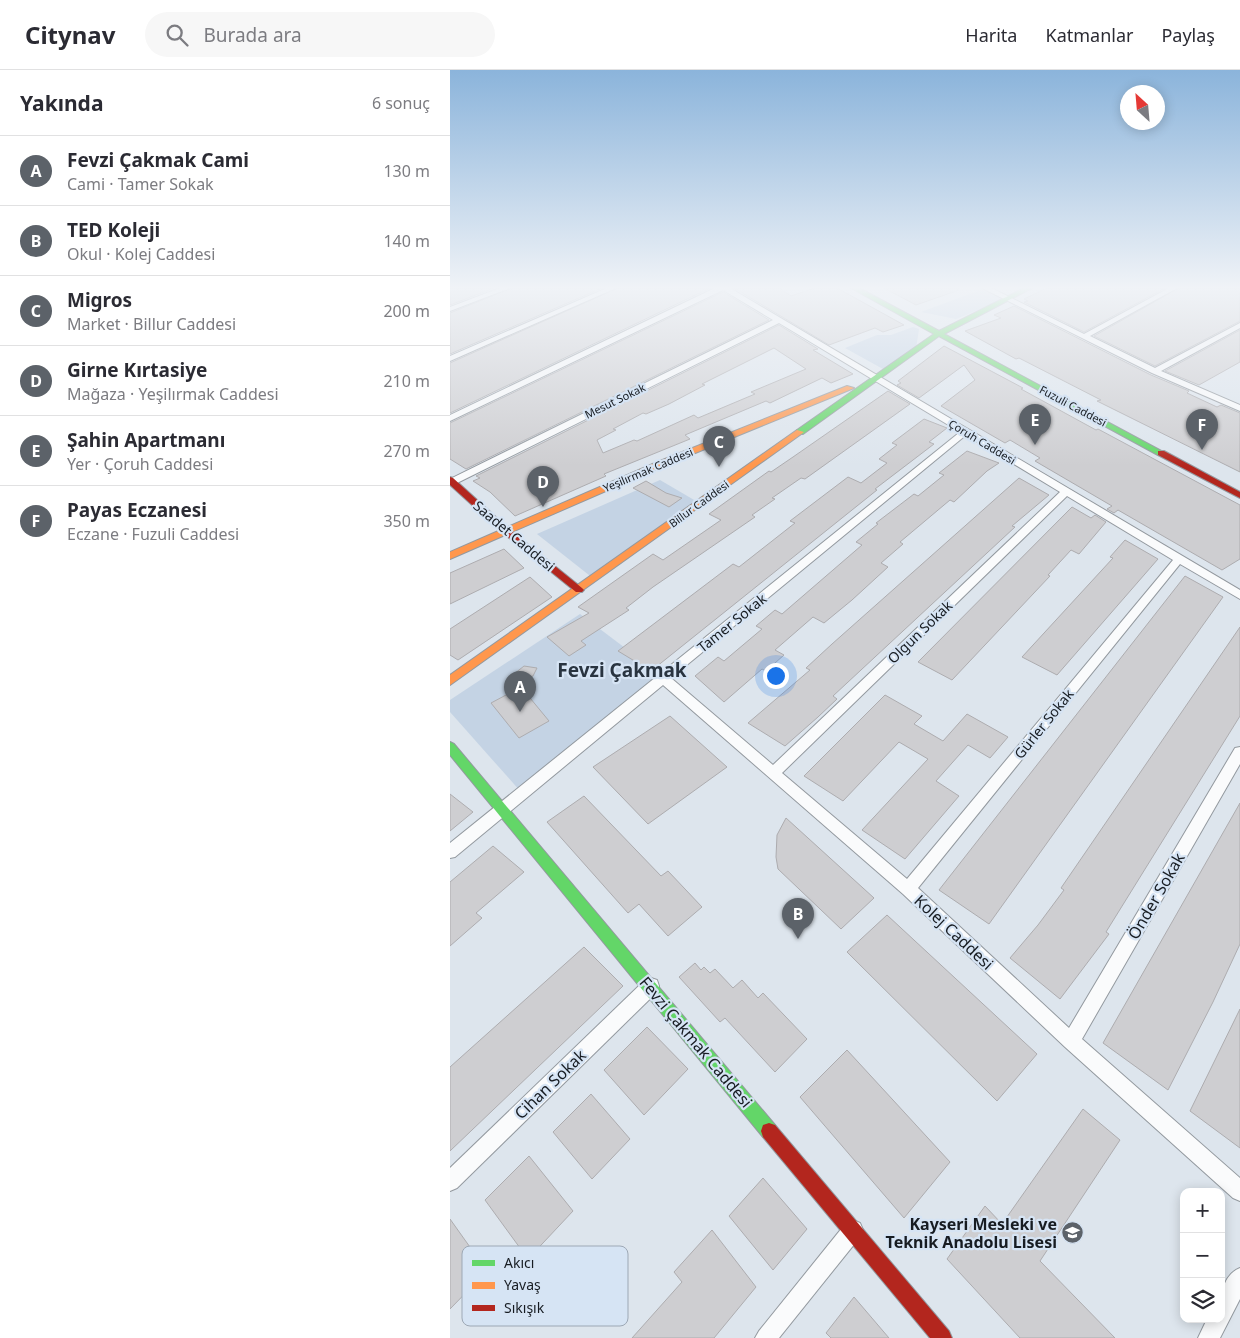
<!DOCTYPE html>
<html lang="tr">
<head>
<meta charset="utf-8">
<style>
  :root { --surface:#fff; --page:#f7f7f7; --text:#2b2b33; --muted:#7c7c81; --line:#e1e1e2; --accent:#5c6269 }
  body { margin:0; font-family:"Noto Sans",sans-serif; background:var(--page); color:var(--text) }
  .controls { position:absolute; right:15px; bottom:15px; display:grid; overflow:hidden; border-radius:10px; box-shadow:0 2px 12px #0003 }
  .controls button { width:45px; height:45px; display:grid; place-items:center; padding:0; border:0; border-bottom:1px solid var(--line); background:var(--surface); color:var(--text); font:25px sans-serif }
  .compass { position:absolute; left:670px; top:15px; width:45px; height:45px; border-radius:50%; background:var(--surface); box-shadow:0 2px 12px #0003; rotate:334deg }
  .you { position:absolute; left:325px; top:605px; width:18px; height:18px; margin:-12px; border:4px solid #fff; border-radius:50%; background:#1a73e8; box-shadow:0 0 0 8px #1a73e833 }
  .badge { display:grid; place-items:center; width:32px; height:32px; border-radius:50%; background:var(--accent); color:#fff; font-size:16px; font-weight:700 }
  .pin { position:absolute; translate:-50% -41px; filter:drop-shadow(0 1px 2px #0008) }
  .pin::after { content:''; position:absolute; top:26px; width:18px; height:15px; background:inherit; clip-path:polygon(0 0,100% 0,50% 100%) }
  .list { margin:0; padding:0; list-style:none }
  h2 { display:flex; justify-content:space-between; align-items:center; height:65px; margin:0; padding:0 20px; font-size:21px }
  h2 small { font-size:16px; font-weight:400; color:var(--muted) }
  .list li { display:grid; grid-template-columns:32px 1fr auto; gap:15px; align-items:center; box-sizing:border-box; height:70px; padding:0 20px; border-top:1px solid var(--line) }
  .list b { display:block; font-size:19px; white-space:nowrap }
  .list p { margin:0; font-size:16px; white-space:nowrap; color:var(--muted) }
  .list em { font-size:16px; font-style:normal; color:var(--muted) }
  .icon { flex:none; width:28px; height:28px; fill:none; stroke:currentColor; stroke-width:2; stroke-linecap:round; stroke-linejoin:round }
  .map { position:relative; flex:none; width:790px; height:1268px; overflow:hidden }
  header { display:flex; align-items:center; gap:30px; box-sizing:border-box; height:70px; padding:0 25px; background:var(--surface); border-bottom:1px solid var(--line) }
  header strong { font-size:24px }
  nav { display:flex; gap:28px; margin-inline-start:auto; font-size:18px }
  .search { width:350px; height:45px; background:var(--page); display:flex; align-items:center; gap:12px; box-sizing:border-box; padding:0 18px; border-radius:28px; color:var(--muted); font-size:19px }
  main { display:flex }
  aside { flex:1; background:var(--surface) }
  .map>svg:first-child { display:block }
  .green { fill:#c4d3e4 }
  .building { fill:#ceced1; stroke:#adacaf; fill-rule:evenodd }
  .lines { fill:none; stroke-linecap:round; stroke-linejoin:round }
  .street-casing { stroke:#93999f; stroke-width:2 }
  .fast-casing { stroke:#93999f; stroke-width:2 }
  .slow-casing { stroke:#93999f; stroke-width:2 }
  .jam-casing { stroke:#93999f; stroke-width:2 }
  .street { fill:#fafbfc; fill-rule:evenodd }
  .fast { fill:#63d668; fill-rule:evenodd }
  .slow { fill:#ff974d; fill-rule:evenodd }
  .jam { fill:#b3261e; fill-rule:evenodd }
  .labels { text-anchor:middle; stroke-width:4.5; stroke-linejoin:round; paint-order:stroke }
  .far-street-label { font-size:11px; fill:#171c22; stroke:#d6e4f4 }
  .street-label { font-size:14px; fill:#171c22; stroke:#d6e4f4 }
  .near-street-label { font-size:16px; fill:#171c22; stroke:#d6e4f4 }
  .near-poi-label { font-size:16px; font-weight:bold; fill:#171c22; stroke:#d6e4f4; text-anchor:end }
  .district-label { font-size:19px; font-weight:bold; fill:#293440; stroke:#d6e4f4 }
  .key { fill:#d6e4f4; stroke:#9da8b5; stroke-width:1 }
  .key-label { font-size:14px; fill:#171c22 }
</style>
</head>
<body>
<header>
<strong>Citynav</strong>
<div class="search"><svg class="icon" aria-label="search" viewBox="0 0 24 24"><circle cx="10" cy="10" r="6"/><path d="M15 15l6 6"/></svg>Burada ara</div>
<nav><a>Harita</a><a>Katmanlar</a><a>Paylaş</a></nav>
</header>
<main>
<aside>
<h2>Yakında<small>6 sonuç</small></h2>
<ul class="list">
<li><span class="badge">A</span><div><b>Fevzi Çakmak Cami</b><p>Cami · Tamer Sokak</p></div><em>130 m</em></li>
<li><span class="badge">B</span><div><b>TED Koleji</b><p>Okul · Kolej Caddesi</p></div><em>140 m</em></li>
<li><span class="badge">C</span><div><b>Migros</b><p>Market · Billur Caddesi</p></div><em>200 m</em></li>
<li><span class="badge">D</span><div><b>Girne Kırtasiye</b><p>Mağaza · Yeşilırmak Caddesi</p></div><em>210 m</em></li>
<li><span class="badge">E</span><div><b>Şahin Apartmanı</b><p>Yer · Çoruh Caddesi</p></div><em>270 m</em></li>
<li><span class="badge">F</span><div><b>Payas Eczanesi</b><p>Eczane · Fuzuli Caddesi</p></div><em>350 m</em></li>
</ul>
</aside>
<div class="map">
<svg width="790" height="1268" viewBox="0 0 790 1268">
  <rect width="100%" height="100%" fill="#dde5ed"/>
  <g class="green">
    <path d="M533,219l22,10 -49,20 -35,-7z"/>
    <path d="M463,257l6,2 -3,20 -33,20 -38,-21 32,-13h14z"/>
    <path d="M210,410l41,24 -107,75 -57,-45z"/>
    <path d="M130,544l85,64 -144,114 -71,-80v-12z"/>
  </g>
  <g class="building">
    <path d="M0,218h44l-44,17z"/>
    <path d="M62,218h90l-152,66v-41z"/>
    <path d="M168,218h92l-260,125v-50z"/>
    <path d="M284,218h45l12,8 24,-8h22l67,37 -21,7 -8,-4 -46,17z"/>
    <path d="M434,218h75v2l-43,15z"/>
    <path d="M597,218h118l-81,44 -60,-30 4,-1 -4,-2z"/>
    <path d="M729,218h61v33l-85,45 -61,-30z"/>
    <path d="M273,222l46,28 -303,149 -16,-10v-36z"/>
    <path d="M564,236l137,69 38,16 -2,2 30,14 4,-2 19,8v59l-143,-71 4,-1 -82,-42 -3,1 -51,-28 36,-13 -7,-3z"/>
    <path d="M329,255l39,24 -5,1 40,24 -22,9 -9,-5 -52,25 -4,-2 -81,34 5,4 -86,35 2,2 -91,40 -25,-24 -17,-11 7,-3 -4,-2zM324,278l32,21 -55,23 4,2 -57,24 -4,-3 -57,26 -3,-1 -31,13 -6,-13 19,-10 -3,-1 30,-16 3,1 23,-10 36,-19 -3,-1z"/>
    <path d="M790,260v32l-41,23 -34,-14z"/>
    <path d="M494,276l79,42 -2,1 75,41 2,-1 142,76v54l-18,11 -104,-60 -4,3 -7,-4 5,-3 -77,-45 5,-3 -30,-18 -5,3 -64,-37 34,-26 -11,-15 -45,33 -22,-13 4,-2 -3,-2z"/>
    <path d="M438,321l22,13 -105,75 -4,-1 -29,20 3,1 -23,16 3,2 -102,70 -27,21 3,2 -48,31 5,4 -17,11 -22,-19 42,-24 -11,-6 75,-53 10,6 58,-40 -12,-6 60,-43 2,1 22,-15z"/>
    <path d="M474,349l23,9 -18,14 5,2 -59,45 2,1 -226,181 -33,-20 115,-87 6,3 56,-44 -5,-2 58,-44 13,6 26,-20 -8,-4 18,-14 -5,-2z"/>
    <path d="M517,381l32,12 -12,8 -33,31 -4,-2 -50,42 3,2 -22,19 7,4 -36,33 -28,23 -11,-6 -38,33 9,5 -18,16 -4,-2 -38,33 -29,-26 23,-19 6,4 38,-32 -6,-3 19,-16 7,4 80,-69 -6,-3 22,-18 -2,-1 38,-29 4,2 26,-21 -5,-2z"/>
    <path d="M569,408l30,17 -37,31 3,1 -182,169 4,3 -19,18 -33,29 -37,-23 62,-53 -4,-2 26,-24z"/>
    <path d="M196,411l20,12 16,5 -13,9 -36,-19z"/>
    <path d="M622,437l19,11 4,-3 11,7 -27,32 -8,-4 -23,25 2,1 -98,104 -34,-18z"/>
    <path d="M675,470l33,19 -101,116 -35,-18 91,-99 -3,-1z"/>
    <path d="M54,479l20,19 -74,36v-31z"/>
    <path d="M735,506l38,21 -234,327 -50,-34z"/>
    <path d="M80,507l22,20 -94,63 -8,-5v-26z"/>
    <path d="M790,557v89l-134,216 3,2 -49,65 -50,-41 28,-33 26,-35 -3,-2z"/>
    <path d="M74,596l13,2 -4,8 -12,6 -7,-8z"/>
    <path d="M71,617l28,34 -30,17 -28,-35z"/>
    <path d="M435,625l37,21 -8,8 29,17 24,-27 41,23 -18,21 -22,-13 -32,36 23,15 -54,63 -43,-29 66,-71 -29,-17 -56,59 -39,-25z"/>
    <path d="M220,646l57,51 -79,57 -55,-57z"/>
    <path d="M0,724l23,18 -23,19z"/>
    <path d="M134,726l77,80 7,-5 34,36 -34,29 -29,-32 -11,9 -81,-91z"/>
    <path d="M790,733v141l-27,58 -45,88 -65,-47z"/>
    <path d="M336,748l88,80 -33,31 -63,-60 -2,-12 1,-22z"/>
    <path d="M43,776l31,26 -48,41 6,5 -32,28v-64z"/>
    <path d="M437,845l150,139 -40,47 -150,-149z"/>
    <path d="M134,877l39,39 -173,165v-84z"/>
    <path d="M245,893l6,7 3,-3 6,6 5,-4 18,19 9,-8 16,18 5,-5 44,46 -32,33 -50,-54 -5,4 -41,-45z"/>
    <path d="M790,939v139l-50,-37z"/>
    <path d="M197,957l41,42 -44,46 -40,-45z"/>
    <path d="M397,980l103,112 -46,56 -104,-121z"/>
    <path d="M141,1024l39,45 -38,40 -39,-47z"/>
    <path d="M633,1039l37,31 -80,121 75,77h-95l-73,-79 38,-53 17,18z"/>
    <path d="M79,1086l44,55 -45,48 -43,-59z"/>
    <path d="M313,1108l44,51 -34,41 -44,-54z"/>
    <path d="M0,1149l37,52 -37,38z"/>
    <path d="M262,1160l44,57 -42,51h-82l50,-56 -8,-10z"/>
    <path d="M404,1227l35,41h-58l-5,-5z"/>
  </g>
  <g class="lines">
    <defs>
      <g id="street">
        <path d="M50,218h10l-60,23v-4z"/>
        <path d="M157,218h9l-166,73v-5z"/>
        <path d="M265,218h15l510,302v9l-60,-35 -262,324 151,140 166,-280 5,-1v17l-158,275 158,139v23l-7,-3 -168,-151 -162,-153 -240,-209 -208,172 -5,1v-15l510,-411 -181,-109 -324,161h-5v-5l323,-159 -50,-30 -273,131v-6zM516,365l94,57 -287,273 -102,-87zM617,426l106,64 -266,319 -125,-106z"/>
        <path d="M532,218h9l93,46 85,-46h8l-87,48 65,32 85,-45v5l-79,43 79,34v6l-88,-38z"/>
        <path d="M201,908l6,2 2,6 -2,6 -200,196 -7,3v-23l195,-188z"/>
        <path d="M403,1150l7,3 3,7 -3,7 -81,101h-24l4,-7 87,-108z"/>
        <path d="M790,1198v31l-20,39h-22l9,-19h14c0,-18 -1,-43 19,-51z"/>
      </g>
      <g id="fast">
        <path d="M401,218h8l80,43 85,-43h8l-88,46 221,119 -7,2 -219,-119 -136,98h-6v-4l137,-96z"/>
        <path d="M0,672l4,2 321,381 2,6 -2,6 -6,2 -6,-2 -313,-382z"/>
      </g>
      <g id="slow">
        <path d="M397,316l7,2 -193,79 -211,92v-7l205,-89z"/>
        <path d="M347,360l7,2 -354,253v-10z"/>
      </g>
      <g id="jam">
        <path d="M708,381h6l76,41v6l-82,-43z"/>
        <path d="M0,407l3,1 56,51 73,59 2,2 -2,2h-6l-73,-59 -53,-48z"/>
        <path d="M319,1053l6,2 174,206 3,7h-22l-167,-201 -2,-6 2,-6z"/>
      </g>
    </defs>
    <use href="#street" class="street-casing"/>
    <use href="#fast" class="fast-casing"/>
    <use href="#slow" class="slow-casing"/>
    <use href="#jam" class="jam-casing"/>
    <use href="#street" class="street"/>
    <use href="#fast" class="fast"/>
    <use href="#slow" class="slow"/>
    <use href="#jam" class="jam"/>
  </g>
  <linearGradient id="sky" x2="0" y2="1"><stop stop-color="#8bb4db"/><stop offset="0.55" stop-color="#f0f3f7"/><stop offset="1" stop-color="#f0f3f7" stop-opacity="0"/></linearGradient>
  <rect width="790" height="396" fill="url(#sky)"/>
  <defs>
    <symbol id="school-disc" viewBox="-11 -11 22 22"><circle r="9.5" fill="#5c6269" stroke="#d6e4f4"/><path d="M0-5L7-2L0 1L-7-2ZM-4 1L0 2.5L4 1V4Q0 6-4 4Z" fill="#fff"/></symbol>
  </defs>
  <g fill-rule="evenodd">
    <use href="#school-disc" x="610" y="1150" width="25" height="25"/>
  </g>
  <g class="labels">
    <g class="far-street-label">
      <text transform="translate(165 331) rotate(-26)" y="4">Mesut Sokak</text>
      <text transform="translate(623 336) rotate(28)" y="4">Fuzuli Caddesi</text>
      <text transform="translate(532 372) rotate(31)" y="4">Çoruh Caddesi</text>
      <text transform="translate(198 400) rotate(-23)" y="4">Yeşilırmak Caddesi</text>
      <text transform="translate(249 434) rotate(-36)" y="4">Billur Caddesi</text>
    </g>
    <g class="street-label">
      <text transform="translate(64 466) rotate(40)" y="5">Saadet Caddesi</text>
      <text transform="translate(282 553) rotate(-39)" y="5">Tamer Sokak</text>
      <text transform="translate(470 562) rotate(-44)" y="5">Olgun Sokak</text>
      <text transform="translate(594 654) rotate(-51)" y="5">Gürler Sokak</text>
    </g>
    <g class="near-street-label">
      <text transform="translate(706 826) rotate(-60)" y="6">Önder Sokak</text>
      <text transform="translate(504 862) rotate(43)" y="6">Kolej Caddesi</text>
      <text transform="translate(246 972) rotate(50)" y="6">Fevzi Çakmak Caddesi</text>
      <text transform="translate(100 1014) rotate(-44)" y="6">Cihan Sokak</text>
    </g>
    <g class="near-poi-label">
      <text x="607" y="1160">Kayseri Mesleki ve<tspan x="607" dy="18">Teknik Anadolu Lisesi</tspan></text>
    </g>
    <g class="district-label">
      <text x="172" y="607">Fevzi Çakmak</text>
    </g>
  </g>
  <rect x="12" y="1176" width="166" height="80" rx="8" class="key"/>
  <rect x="22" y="1190" width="23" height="6" fill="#63d668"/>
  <rect x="22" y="1212" width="23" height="7" fill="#ff974d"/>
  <rect x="22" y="1235" width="23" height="6" fill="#b3261e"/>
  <g class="key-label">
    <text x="54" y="1198">Akıcı</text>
    <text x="54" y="1220">Yavaş</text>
    <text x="54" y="1243">Sıkışık</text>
  </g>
</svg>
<div class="controls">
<button>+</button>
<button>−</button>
<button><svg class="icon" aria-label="layers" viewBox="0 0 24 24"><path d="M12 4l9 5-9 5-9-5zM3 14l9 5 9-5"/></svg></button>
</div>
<svg class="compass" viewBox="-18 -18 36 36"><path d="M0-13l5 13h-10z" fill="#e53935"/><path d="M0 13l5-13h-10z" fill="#7c7c81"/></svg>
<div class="you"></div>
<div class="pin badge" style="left:70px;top:642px">A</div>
<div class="pin badge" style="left:348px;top:869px">B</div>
<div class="pin badge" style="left:269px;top:397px">C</div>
<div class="pin badge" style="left:93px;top:437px">D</div>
<div class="pin badge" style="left:585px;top:375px">E</div>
<div class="pin badge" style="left:752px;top:380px">F</div>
</div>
</main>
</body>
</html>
